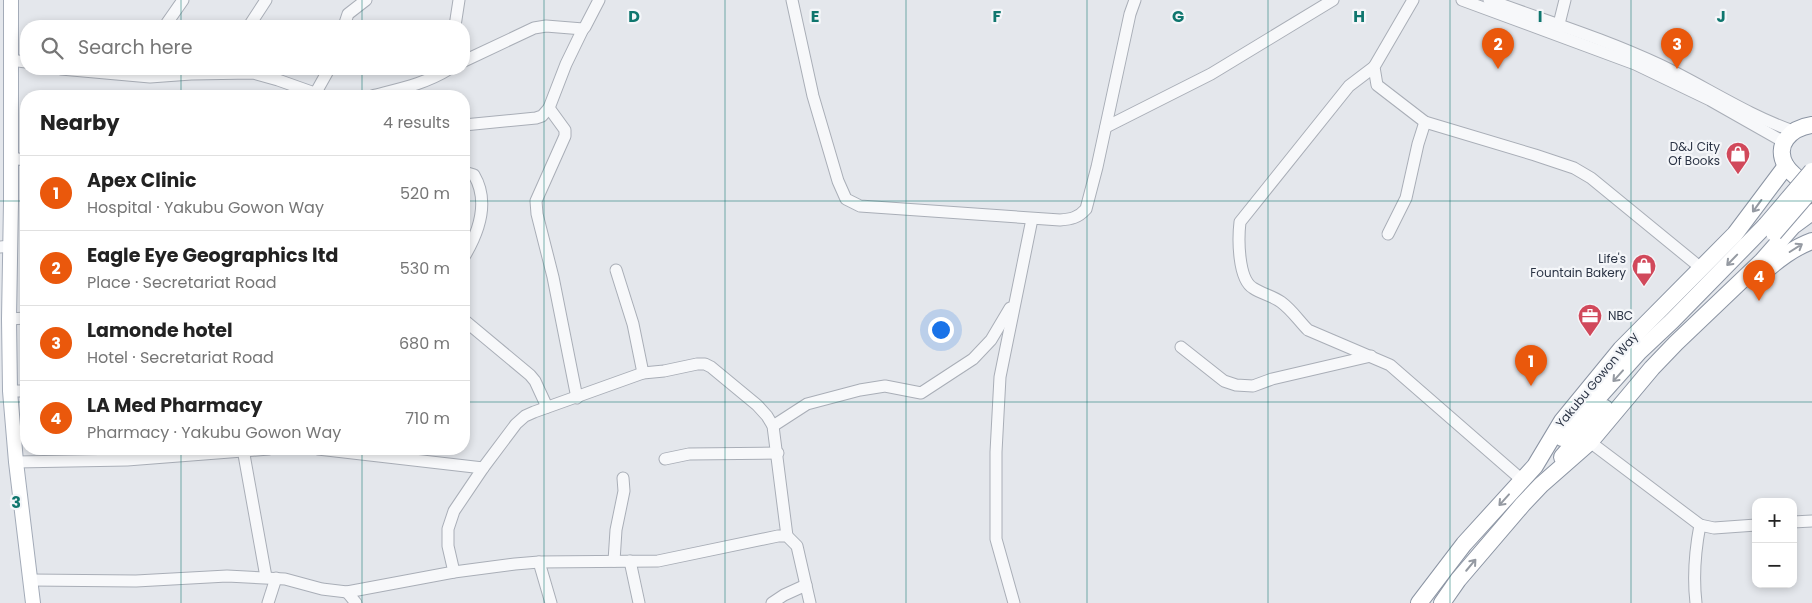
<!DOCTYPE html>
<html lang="en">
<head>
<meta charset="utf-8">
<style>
  :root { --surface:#fff; --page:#f6f6f6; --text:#222; --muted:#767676; --line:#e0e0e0; --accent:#ea580c }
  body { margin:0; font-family:Poppins,sans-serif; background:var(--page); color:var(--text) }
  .controls { position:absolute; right:15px; bottom:15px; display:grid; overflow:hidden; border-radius:10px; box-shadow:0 2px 8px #0003 }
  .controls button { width:45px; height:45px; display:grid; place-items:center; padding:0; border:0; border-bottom:1px solid var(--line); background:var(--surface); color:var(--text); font:25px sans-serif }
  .you { position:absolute; left:940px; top:329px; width:18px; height:18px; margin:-12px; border:4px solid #fff; border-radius:50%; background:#1a73e8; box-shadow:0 0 0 8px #1a73e833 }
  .badge { display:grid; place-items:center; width:32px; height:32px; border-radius:50%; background:var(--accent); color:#fff; font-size:16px; font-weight:700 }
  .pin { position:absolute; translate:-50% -41px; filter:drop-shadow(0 1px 2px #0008) }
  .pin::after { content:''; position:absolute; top:26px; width:18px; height:15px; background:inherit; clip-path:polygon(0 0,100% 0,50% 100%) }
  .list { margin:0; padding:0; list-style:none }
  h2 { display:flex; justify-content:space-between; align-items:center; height:65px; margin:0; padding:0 20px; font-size:21px }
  h2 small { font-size:16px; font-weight:400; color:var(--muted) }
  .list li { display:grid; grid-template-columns:32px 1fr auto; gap:15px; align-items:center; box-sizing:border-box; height:75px; padding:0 20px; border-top:1px solid var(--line) }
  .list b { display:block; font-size:19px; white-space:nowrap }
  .list p { margin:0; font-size:16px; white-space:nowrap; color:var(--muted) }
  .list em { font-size:16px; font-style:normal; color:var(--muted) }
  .icon { flex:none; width:28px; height:28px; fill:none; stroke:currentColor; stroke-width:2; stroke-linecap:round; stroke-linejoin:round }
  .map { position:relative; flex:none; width:1812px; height:603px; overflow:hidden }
  .search { position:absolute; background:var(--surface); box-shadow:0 2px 8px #0003; left:20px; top:20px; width:450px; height:55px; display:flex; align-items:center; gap:12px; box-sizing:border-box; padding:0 18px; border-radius:20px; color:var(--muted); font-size:19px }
  .panel { position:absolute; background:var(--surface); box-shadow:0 2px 8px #0003; left:20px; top:90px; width:450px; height:365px; border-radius:20px }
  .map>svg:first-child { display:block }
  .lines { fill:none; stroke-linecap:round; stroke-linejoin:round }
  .minor-casing { stroke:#a9aeb7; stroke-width:13 }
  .major-casing { stroke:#a3abb8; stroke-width:16 }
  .highway-casing { stroke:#8b94a3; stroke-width:18 }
  .minor { stroke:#f7f8fa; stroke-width:11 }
  .major { stroke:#fff; stroke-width:14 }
  .highway { stroke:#fff; stroke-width:16 }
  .highway-bridge-casing { stroke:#8b94a3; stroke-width:18; stroke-linecap:butt }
  .highway-bridge { stroke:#fff; stroke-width:16 }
  .oneway { stroke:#959aa2 }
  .grid { fill:none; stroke:#0f766e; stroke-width:1; stroke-opacity:0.55 }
  .labels { text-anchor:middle; stroke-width:4.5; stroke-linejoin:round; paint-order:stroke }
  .poi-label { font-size:12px; fill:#2b3445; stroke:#f4f6f9; text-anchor:end }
  .street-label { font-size:12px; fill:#2b3445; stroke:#f4f6f9 }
  .grid-label { font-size:16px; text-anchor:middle; font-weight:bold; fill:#0f766e; stroke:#f4f6f9; stroke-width:4.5; stroke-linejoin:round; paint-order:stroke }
</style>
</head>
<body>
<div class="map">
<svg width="1812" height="603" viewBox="0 0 1812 603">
  <rect width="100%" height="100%" fill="#e4e7ec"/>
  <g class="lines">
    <defs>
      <g id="minor">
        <path d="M792,0l21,96 25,85 8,18 14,7 200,14c11,-1 18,-2 26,-11l11,-42 33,-153 5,-14"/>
        <path d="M1413,0l-39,67 3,18 48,37 110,33 39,13 17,10 110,90"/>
        <path d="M1462,0l173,64 75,36 74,42"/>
        <path d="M1489,0c57,21 116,39 171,65 44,21 87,50 133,66"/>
        <path d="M167,23l16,-23"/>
        <path d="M249,26l17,-26"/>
        <path d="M344,26l4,-12 18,-14"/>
        <path d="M455,26l4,-26"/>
        <path d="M1557,32l8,-32"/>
        <path d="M10,60l16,2"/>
        <path d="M464,61l70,-33 12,-2 37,3 2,-2 14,-27"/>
        <path d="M1374,67l-25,19 -109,136c-2,17 -2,57 13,66 9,6 20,8 28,14 11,8 18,19 27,28l82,35 132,115"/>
        <path d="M61,69l89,8 41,-3 62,-1 25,7 45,16"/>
        <path d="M315,94l14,-25"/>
        <path d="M372,96c27,-7 53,-12 77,-27"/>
        <path d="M549,108l16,22v6l-29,65 1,13 16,63 24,121"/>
        <path d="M464,125l72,-7 6,-2 7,-8 17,-44 17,-35"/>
        <path d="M1106,127l105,-53 122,-74"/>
        <path d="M10,158l16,2"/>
        <path d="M464,172l10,3c16,27 5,57 -10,82"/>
        <path d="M1388,234l18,-36 12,-54 7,-22"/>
        <path d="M0,247l10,-1"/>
        <path d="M616,270l17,54 10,49"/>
        <path d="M9,319l17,-1"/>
        <path d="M464,320l66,55 5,6 12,26"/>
        <path d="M1181,347l43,34 12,4 17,1 19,-7 99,-23"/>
        <path d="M10,391h16"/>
        <path d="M773,426l34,-22 53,-14 25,-4 36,7 52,-34 18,-19 19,-32"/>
        <path d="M1590,442l110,83 14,3 42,-3"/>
        <path d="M243,449l23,128"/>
        <path d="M318,449l165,19"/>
        <path d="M665,459l24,-5 89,-1"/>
        <path d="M16,462l111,-2 142,-11"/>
        <path d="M1793,522l19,-1"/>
        <path d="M614,561l2,-31 8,-39 -1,-13"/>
        <path d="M630,561l9,42"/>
        <path d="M539,562l12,41"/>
        <path d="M454,572l-6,-26v-17l6,-18 29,-43 33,-44 9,-8 9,-4 109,-39 21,-2 33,-7h8l6,3 46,38 10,11 6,10 14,110"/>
        <path d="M31,580l105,1 91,-5 58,3 37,10 25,3 107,-20 61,-8 24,-2 119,-1 120,-25h9l10,10 13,57"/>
        <path d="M347,592l9,11"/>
        <path d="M268,603l8,-25"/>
        <path d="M772,603l12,-8 22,-10"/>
        <path d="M1014,603l-18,-64v-87l4,-75 32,-158"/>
        <path d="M1696,603c-3,-26 -1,-52 4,-78"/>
      </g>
      <path id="major" d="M11,0v202l-2,117 1,72 6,71 17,141"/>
      <g id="highway">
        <path d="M1812,125c-20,3 -39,19 -26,41 6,9 18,17 26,24"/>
        <path d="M1763,273c15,-13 30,-25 49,-32"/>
        <path d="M1562,438l77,-86 33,-31 94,-96"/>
        <path d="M1562,457l43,-49"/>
        <path d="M1419,603l45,-59 71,-78 27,-45 59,-72 114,-115 51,-68"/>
        <path d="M1442,603l16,-23 65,-76 18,-19 49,-43 62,-74 24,-25 86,-82 31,-35 19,-14"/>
      </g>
    </defs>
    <use href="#minor" class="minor-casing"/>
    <use href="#major" class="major-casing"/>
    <use href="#highway" class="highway-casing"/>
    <use href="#minor" class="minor"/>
    <use href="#major" class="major"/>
    <use href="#highway" class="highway"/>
    <defs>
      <g id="highway-bridge">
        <path d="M1766,225l46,-54"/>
        <path d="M1774,233l38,-44"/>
      </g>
    </defs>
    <use href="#highway-bridge" class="highway-bridge-casing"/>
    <use href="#highway-bridge" class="highway-bridge"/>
  </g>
  <defs><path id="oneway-shaft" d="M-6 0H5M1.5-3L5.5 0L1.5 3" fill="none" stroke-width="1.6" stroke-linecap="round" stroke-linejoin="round" transform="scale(1.25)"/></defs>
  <g class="oneway">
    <use href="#oneway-shaft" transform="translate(1757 206) rotate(126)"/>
    <use href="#oneway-shaft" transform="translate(1796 248) rotate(-32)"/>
    <use href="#oneway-shaft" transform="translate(1732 260) rotate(134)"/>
    <use href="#oneway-shaft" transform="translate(1618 376) rotate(132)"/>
    <use href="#oneway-shaft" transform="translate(1504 500) rotate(132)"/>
    <use href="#oneway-shaft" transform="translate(1471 565) rotate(-50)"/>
  </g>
  <path class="grid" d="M181,0v26M362,0v26M544,0v603M725,0v603M906,0v603M1087,0v603M1268,0v603M1450,0v603M1631,0v603M181,69v27M362,69v27M0,201h26M464,201h1348M0,402h26M464,402h1348M181,449v154M362,449v154"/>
  <defs>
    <symbol id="shop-pin" viewBox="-11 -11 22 30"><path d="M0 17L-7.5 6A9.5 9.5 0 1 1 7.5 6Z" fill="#d1495b" stroke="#f4f6f9"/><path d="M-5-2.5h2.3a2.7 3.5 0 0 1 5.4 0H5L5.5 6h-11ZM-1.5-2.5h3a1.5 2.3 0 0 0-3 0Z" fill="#fff"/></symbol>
    <symbol id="office-pin" viewBox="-11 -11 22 30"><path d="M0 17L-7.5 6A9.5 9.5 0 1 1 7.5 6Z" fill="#d1495b" stroke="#f4f6f9"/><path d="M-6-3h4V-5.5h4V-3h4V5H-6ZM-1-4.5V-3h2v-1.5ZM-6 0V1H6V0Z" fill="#fff"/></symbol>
  </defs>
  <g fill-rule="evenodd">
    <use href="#shop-pin" x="1724" y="140" width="28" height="38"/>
    <use href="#shop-pin" x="1630" y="252" width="28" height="38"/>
    <use href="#office-pin" x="1576" y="302" width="28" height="38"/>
  </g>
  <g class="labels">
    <g class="poi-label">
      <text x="1720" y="151">D&amp;J City<tspan x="1720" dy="14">Of Books</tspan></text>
      <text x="1626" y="263">Life's<tspan x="1626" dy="14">Fountain Bakery</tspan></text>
      <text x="1608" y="320" text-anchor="start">NBC</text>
    </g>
    <g class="street-label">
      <text transform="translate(1597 380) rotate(-50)" y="4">Yakubu Gowon Way</text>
    </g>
  </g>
  <g class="grid-label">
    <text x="634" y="22">D</text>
    <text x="815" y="22">E</text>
    <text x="997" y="22">F</text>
    <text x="1178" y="22">G</text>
    <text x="1359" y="22">H</text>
    <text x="1540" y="22">I</text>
    <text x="1721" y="22">J</text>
    <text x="16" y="508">3</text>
  </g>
</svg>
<div class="controls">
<button>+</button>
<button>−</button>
</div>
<div class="you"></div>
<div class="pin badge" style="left:1531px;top:386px">1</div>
<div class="pin badge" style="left:1498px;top:69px">2</div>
<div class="pin badge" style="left:1677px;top:69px">3</div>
<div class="pin badge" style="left:1759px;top:301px">4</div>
<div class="search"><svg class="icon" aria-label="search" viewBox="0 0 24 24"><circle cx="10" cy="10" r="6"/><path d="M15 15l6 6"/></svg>Search here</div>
<section class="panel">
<h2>Nearby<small>4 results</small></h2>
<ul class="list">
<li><span class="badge">1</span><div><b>Apex Clinic</b><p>Hospital · Yakubu Gowon Way</p></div><em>520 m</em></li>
<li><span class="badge">2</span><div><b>Eagle Eye Geographics ltd</b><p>Place · Secretariat Road</p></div><em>530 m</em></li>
<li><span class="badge">3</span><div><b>Lamonde hotel</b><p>Hotel · Secretariat Road</p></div><em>680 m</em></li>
<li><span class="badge">4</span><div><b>LA Med Pharmacy</b><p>Pharmacy · Yakubu Gowon Way</p></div><em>710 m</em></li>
</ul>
</section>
</div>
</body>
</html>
